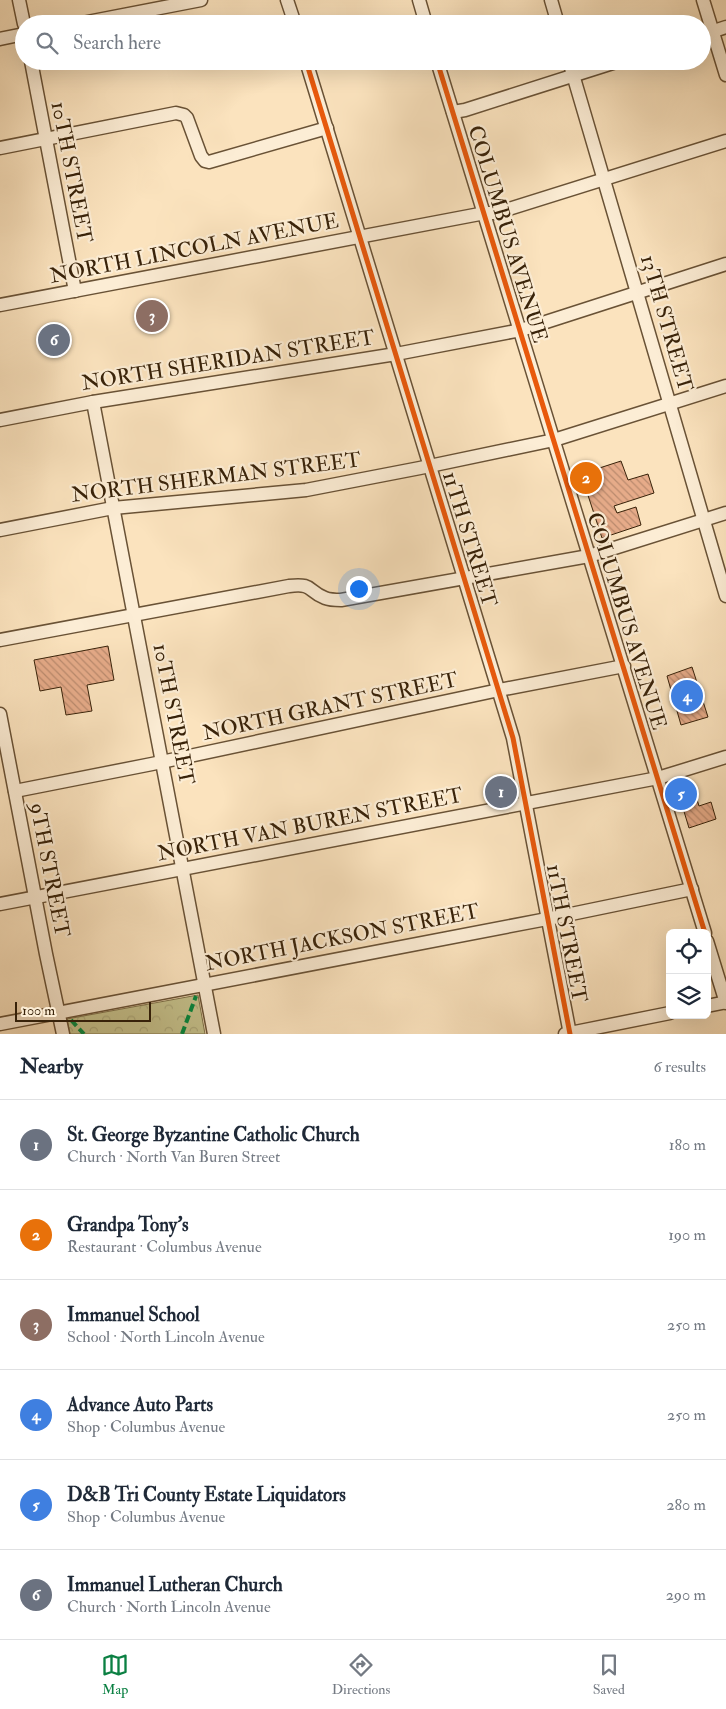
<!DOCTYPE html>
<html lang="en">
<head>
<meta charset="utf-8">
<style>
  :root { --surface:#fff; --page:#f6f6f7; --text:#1f2937; --muted:#747a83; --line:#e0e1e3; --accent:#0b8043 }
  body { margin:0; font-family:"IM FELL Double Pica",serif; background:var(--page); color:var(--text) }
  .controls { position:absolute; right:15px; bottom:15px; display:grid; overflow:hidden; border-radius:8px; box-shadow:0 5px 20px #0002 }
  .controls button { width:45px; height:45px; display:grid; place-items:center; padding:0; border:0; border-bottom:1px solid var(--line); background:var(--surface); color:var(--text); font:25px sans-serif }
  .scale { position:absolute; left:15px; bottom:12px; width:136px; box-sizing:border-box; padding-left:5px; border:2px solid #382209; border-top:0; font-size:14px; line-height:18px; white-space:nowrap; color:#382209; -webkit-text-stroke:4px #fcedd5; paint-order:stroke }
  .you { position:absolute; left:358px; top:588px; width:18px; height:18px; margin:-12px; border:4px solid #fff; border-radius:50%; background:#1a73e8; box-shadow:0 0 0 8px #1a73e833 }
  .badge { display:grid; place-items:center; width:32px; height:32px; border-radius:50%; background:var(--accent); color:#fff; font-size:16px; font-weight:700 }
  .pin { position:absolute; translate:-50% -50%; border:2px solid #fff; box-shadow:0 1px 5px #0006 }
  .list { margin:0; padding:0; list-style:none }
  h2 { display:flex; justify-content:space-between; align-items:center; height:65px; margin:0; padding:0 20px; font-size:21px }
  h2 small { font-size:16px; font-weight:400; color:var(--muted) }
  .list li { display:grid; grid-template-columns:32px 1fr auto; gap:15px; align-items:center; box-sizing:border-box; height:90px; padding:0 20px; border-top:1px solid var(--line) }
  .list b { display:block; font-size:19px; white-space:nowrap }
  .list p { margin:0; font-size:16px; white-space:nowrap; color:var(--muted) }
  .list em { font-size:16px; font-style:normal; color:var(--muted) }
  .icon { flex:none; width:28px; height:28px; fill:none; stroke:currentColor; stroke-width:2; stroke-linecap:round; stroke-linejoin:round }
  .map { position:relative; flex:none; width:726px; height:1034px; overflow:hidden }
  .search { position:absolute; background:var(--surface); box-shadow:0 5px 20px #0002; left:15px; right:15px; top:15px; height:55px; display:flex; align-items:center; gap:12px; box-sizing:border-box; padding:0 18px; border-radius:28px; color:var(--muted); font-size:19px }
  .sheet { height:605px; background:var(--surface) }
  nav { display:flex; justify-content:space-around; align-items:center; box-sizing:border-box; height:70px; border-top:1px solid var(--line); background:var(--surface); font-size:14px; color:var(--muted) }
  nav a { display:grid; justify-items:center; gap:2px }
  nav .on { color:var(--accent) }
  .map>svg:first-child { display:block }
  .forest { fill:url(#forest-crowns); stroke:#7e724b }
  .building { fill:url(#building-back-hatch); stroke:#382209 }
  .lines { fill:none; stroke-linecap:round; stroke-linejoin:round }
  .minor-casing { stroke:#695236; stroke-width:15 }
  .minor { stroke:#fcedd5; stroke-width:12 }
  .quiet { stroke:#00873e; stroke-width:4; stroke-dasharray:8 4; stroke-linecap:butt }
  .cycleway-casing { stroke:#fcedd5; stroke-width:8 }
  .cycleway { stroke:#e8590c; stroke-width:5 }
  .labels { text-anchor:middle; stroke-width:4.5; stroke-linejoin:round; paint-order:stroke }
  .street-label { font-size:21px; fill:#382209; stroke:#fcedd5 }
</style>
</head>
<body>
<div class="map">
<svg width="726" height="1034" viewBox="0 0 726 1034">
  <defs>
    <pattern id="forest-crowns" width="20" height="18" patternUnits="userSpaceOnUse" patternTransform="scale(1.25)"><rect width="20" height="18" fill="#c5c28d"/><path d="M2 6a3 3 0 1 1 6 0M12 15a3 3 0 1 1 6 0" fill="none" stroke="#aaa678"/></pattern>
    <pattern id="building-back-hatch" width="6" height="6" patternUnits="userSpaceOnUse" patternTransform="scale(1.25)"><rect width="6" height="6" fill="#e6ab89"/><path d="M-1 5l2 2M0 0l6 6M5-1l2 2" fill="none" stroke="#bb8b6e"/></pattern>
  </defs>
  <rect width="100%" height="100%" fill="#fbe3be"/>
  <filter id="stains"><feTurbulence type="fractalNoise" baseFrequency=".004" numOctaves="4"/><feColorMatrix values="0 0 0 0 .2 0 0 0 0 .09 0 0 0 0 .02 0 0 0 .5 -.17"/></filter>
  <radialGradient id="worn" r=".72"><stop offset=".6" stop-color="#630" stop-opacity="0"/><stop offset="1" stop-color="#630" stop-opacity=".3"/></radialGradient>
  <path class="forest" d="M198,995l7,39h-135l-3,-15z"/>
  <g class="building">
    <path d="M621,461l7,19 20,-6 6,19 -40,13 3,7 19,-6 5,18 -39,13 -21,-64z"/>
    <path d="M108,646l6,34 -27,5 5,26 -26,4 -5,-28 -21,4 -6,-31z"/>
    <path d="M692,667l16,50 -27,8 -14,-49z"/>
    <path d="M691,780l8,26 12,-4 5,17 -27,9 -13,-43z"/>
  </g>
  <g class="lines">
    <defs>
      <g id="minor">
        <path d="M19,0l5,24"/>
        <path d="M287,0l8,24"/>
        <path d="M419,0l7,24"/>
        <path d="M551,0l7,24"/>
        <path d="M703,0l23,75"/>
        <path d="M77,24l124,-24"/>
        <path d="M702,35l24,-8"/>
        <path d="M0,39l24,-5"/>
        <path d="M31,61l44,230"/>
        <path d="M306,61l207,677 57,296"/>
        <path d="M437,61l268,872"/>
        <path d="M569,61l157,535"/>
        <path d="M453,112l12,-2 154,-49"/>
        <path d="M0,148l176,-35 8,2 3,3 14,38 4,5 4,1 118,-34"/>
        <path d="M0,305l485,-92h11l230,-72"/>
        <path d="M93,402l121,632"/>
        <path d="M0,420l93,-18 303,-48 125,-24 205,-66"/>
        <path d="M0,530l113,-22 193,-18 114,-22 134,-28 172,-54"/>
        <path d="M0,640l289,-54c25,-3 18,5 36,12 5,2 11,2 16,2l248,-44 137,-43"/>
        <path d="M0,714l46,240 17,80"/>
        <path d="M15,791l137,-27 347,-74 125,-24"/>
        <path d="M0,904l658,-126 68,-21"/>
        <path d="M707,941l19,62"/>
        <path d="M707,1006l19,-4"/>
        <path d="M0,1024l547,-105 145,-30"/>
        <path d="M565,1034l105,-21"/>
      </g>
    </defs>
    <use href="#minor" class="minor-casing"/>
    <use href="#minor" class="minor"/>
    <g class="quiet">
      <path d="M71,1020l13,14"/>
      <path d="M182,1034l14,-38"/>
    </g>
    <defs>
      <g id="cycleway">
        <path d="M306,61l207,677 57,296"/>
        <path d="M437,61l268,872"/>
      </g>
    </defs>
    <use href="#cycleway" class="cycleway-casing"/>
    <use href="#cycleway" class="cycleway"/>
  </g>
  <g class="labels">
    <g class="street-label">
      <text transform="translate(72 172) rotate(79)" y="7">10TH STREET</text>
      <text transform="translate(508 234) rotate(73)" y="7">COLUMBUS AVENUE</text>
      <text transform="translate(194 248) rotate(-11)" y="7">NORTH LINCOLN AVENUE</text>
      <text transform="translate(667 323) rotate(74)" y="7">13TH STREET</text>
      <text transform="translate(228 360) rotate(-9)" y="7">NORTH SHERIDAN STREET</text>
      <text transform="translate(216 477) rotate(-7)" y="7">NORTH SHERMAN STREET</text>
      <text transform="translate(470 539) rotate(73)" y="7">11TH STREET</text>
      <text transform="translate(627 621) rotate(73)" y="7">COLUMBUS AVENUE</text>
      <text transform="translate(330 706) rotate(-12)" y="7">NORTH GRANT STREET</text>
      <text transform="translate(174 714) rotate(79)" y="7">10TH STREET</text>
      <text transform="translate(310 824) rotate(-11)" y="7">NORTH VAN BUREN STREET</text>
      <text transform="translate(50 870) rotate(79)" y="7">9TH STREET</text>
      <text transform="translate(567 933) rotate(79)" y="7">11TH STREET</text>
      <text transform="translate(342 937) rotate(-11)" y="7">NORTH JACKSON STREET</text>
    </g>
  </g>
  <rect width="100%" height="100%" filter="url(#stains)"/>
  <rect width="100%" height="100%" fill="url(#worn)"/>
</svg>
<div class="controls">
<button><svg class="icon" aria-label="locate" viewBox="0 0 24 24"><circle cx="12" cy="12" r="6"/><path d="M12 2v4M12 18v4M2 12h4M18 12h4"/></svg></button>
<button><svg class="icon" aria-label="layers" viewBox="0 0 24 24"><path d="M12 4l9 5-9 5-9-5zM3 14l9 5 9-5"/></svg></button>
</div>
<div class="scale">100 m</div>
<div class="you"></div>
<div class="pin badge" style="left:501px;top:792px;background:#6b7280">1</div>
<div class="pin badge" style="left:586px;top:478px;background:#e8710a">2</div>
<div class="pin badge" style="left:152px;top:316px;background:#8d6e63">3</div>
<div class="pin badge" style="left:687px;top:696px;background:#3f7fe0">4</div>
<div class="pin badge" style="left:681px;top:794px;background:#3f7fe0">5</div>
<div class="pin badge" style="left:54px;top:340px;background:#6b7280">6</div>
<div class="search"><svg class="icon" aria-label="search" viewBox="0 0 24 24"><circle cx="10" cy="10" r="6"/><path d="M15 15l6 6"/></svg>Search here</div>
</div>
<section class="sheet">
<h2>Nearby<small>6 results</small></h2>
<ul class="list">
<li><span class="badge" style="background:#6b7280">1</span><div><b>St. George Byzantine Catholic Church</b><p>Church · North Van Buren Street</p></div><em>180 m</em></li>
<li><span class="badge" style="background:#e8710a">2</span><div><b>Grandpa Tony's</b><p>Restaurant · Columbus Avenue</p></div><em>190 m</em></li>
<li><span class="badge" style="background:#8d6e63">3</span><div><b>Immanuel School</b><p>School · North Lincoln Avenue</p></div><em>250 m</em></li>
<li><span class="badge" style="background:#3f7fe0">4</span><div><b>Advance Auto Parts</b><p>Shop · Columbus Avenue</p></div><em>250 m</em></li>
<li><span class="badge" style="background:#3f7fe0">5</span><div><b>D&amp;B Tri County Estate Liquidators</b><p>Shop · Columbus Avenue</p></div><em>280 m</em></li>
<li><span class="badge" style="background:#6b7280">6</span><div><b>Immanuel Lutheran Church</b><p>Church · North Lincoln Avenue</p></div><em>290 m</em></li>
</ul>
</section>
<nav>
<a class="on"><svg class="icon" aria-label="map" viewBox="0 0 24 24"><path d="M3 6l6-2 6 2 6-2v14l-6 2-6-2-6 2zM9 4v14M15 6v14"/></svg>Map</a>
<a><svg class="icon" aria-label="directions" viewBox="0 0 24 24"><path d="M12 3l9 9-9 9-9-9zM9 14v-3h6M13 9l2 2-2 2"/></svg>Directions</a>
<a><svg class="icon" aria-label="saved" viewBox="0 0 24 24"><path d="M7 4h10v16l-5-4-5 4z"/></svg>Saved</a>
</nav>
</body>
</html>
